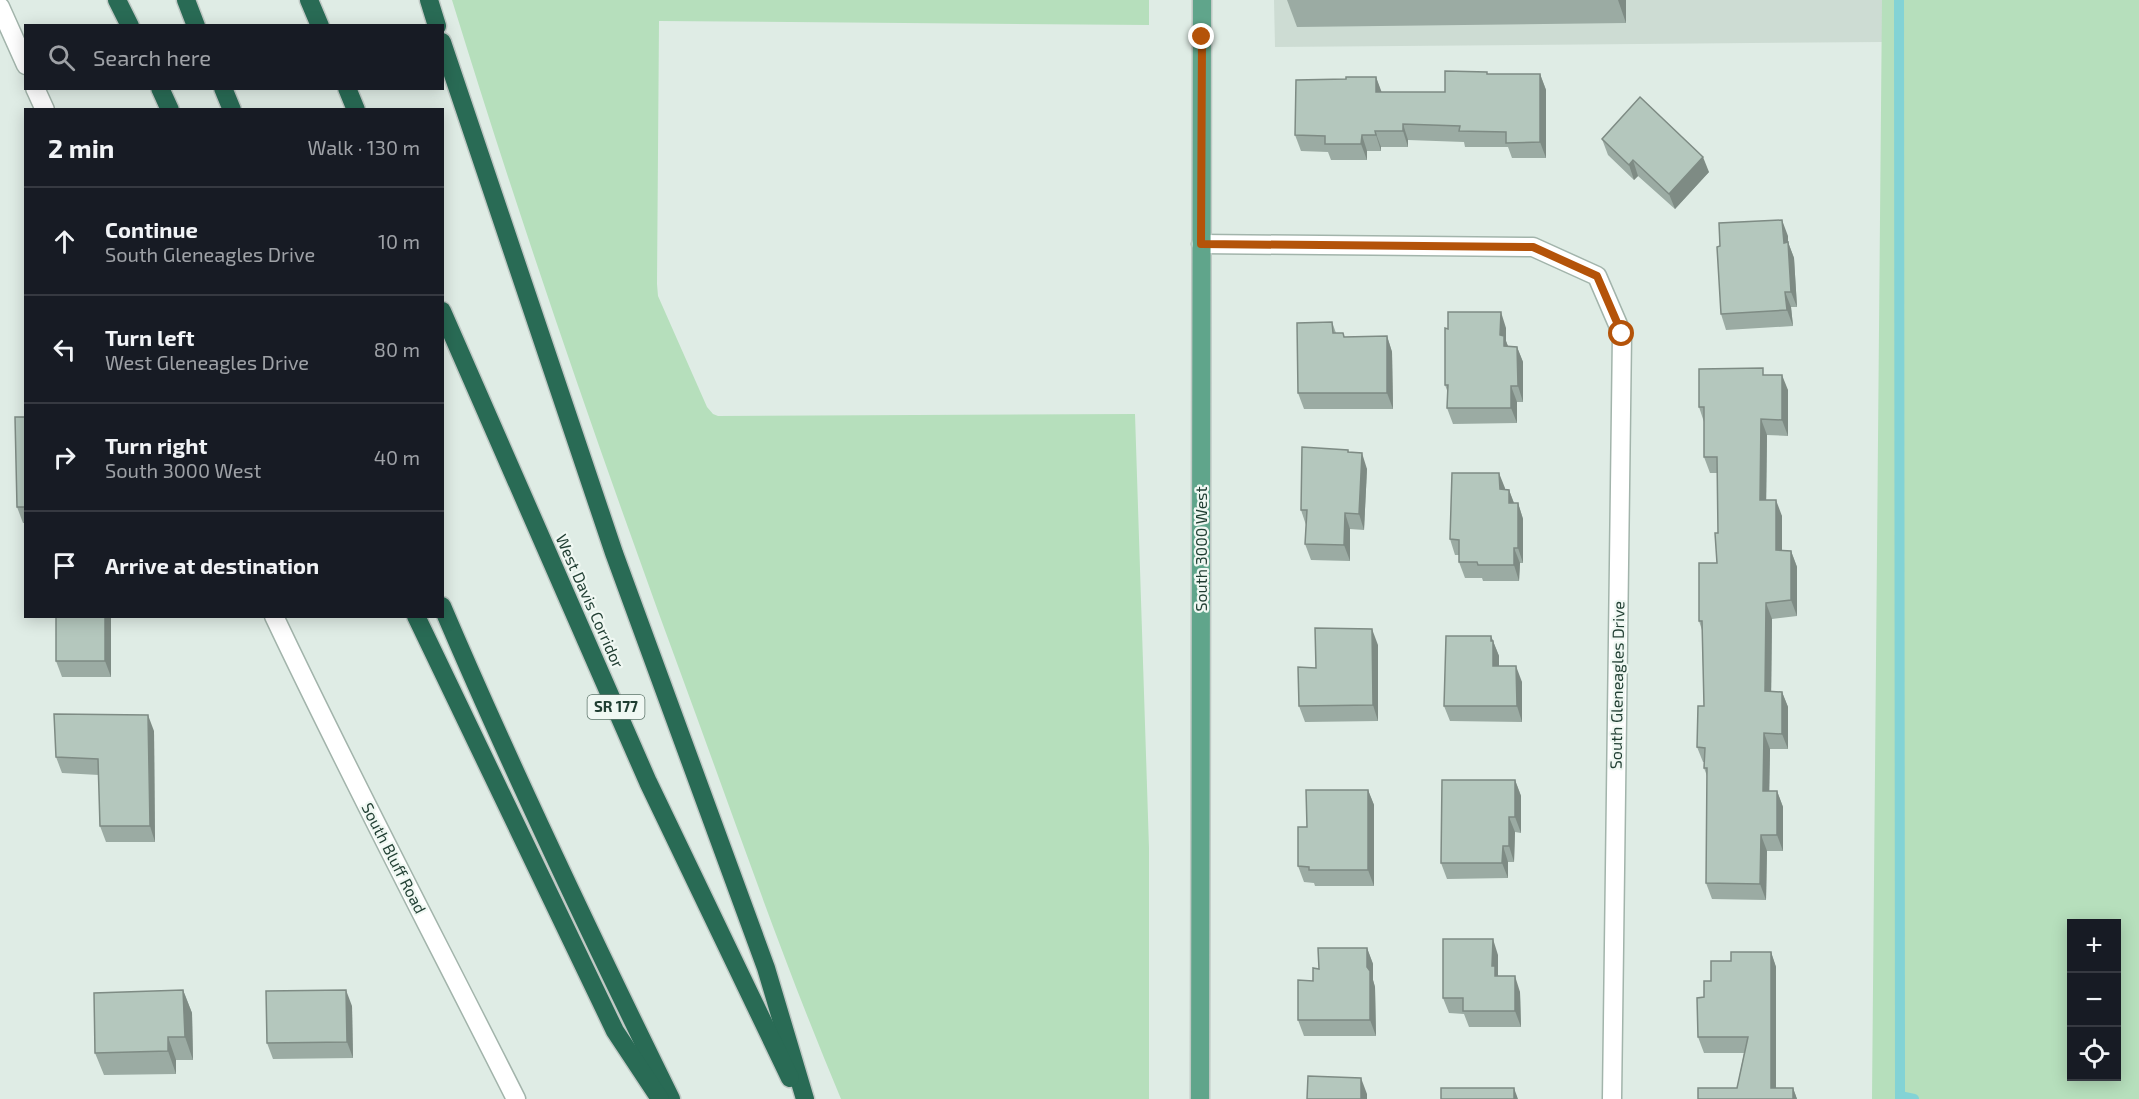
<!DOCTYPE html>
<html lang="en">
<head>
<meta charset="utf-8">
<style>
  :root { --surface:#171b24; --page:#20242c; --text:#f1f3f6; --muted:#9ea1a6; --line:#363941 }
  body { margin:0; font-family:"Exo 2",sans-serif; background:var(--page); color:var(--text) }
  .controls { position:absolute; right:18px; bottom:18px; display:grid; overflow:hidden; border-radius:0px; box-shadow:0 3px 15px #0003 }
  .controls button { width:54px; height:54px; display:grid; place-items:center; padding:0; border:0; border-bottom:2px solid var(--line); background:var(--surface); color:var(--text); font:30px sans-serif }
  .stop { position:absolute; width:18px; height:18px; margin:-14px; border:4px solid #b45309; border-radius:50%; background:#fff }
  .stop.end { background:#b45309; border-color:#fff; box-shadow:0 2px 6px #0008 }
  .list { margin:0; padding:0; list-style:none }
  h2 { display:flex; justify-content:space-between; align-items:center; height:78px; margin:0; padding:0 24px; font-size:26px }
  h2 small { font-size:20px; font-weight:400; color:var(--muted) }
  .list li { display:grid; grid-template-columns:39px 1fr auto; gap:18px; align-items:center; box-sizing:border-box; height:108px; padding:0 24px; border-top:2px solid var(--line) }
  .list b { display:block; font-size:22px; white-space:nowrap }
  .list p { margin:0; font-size:20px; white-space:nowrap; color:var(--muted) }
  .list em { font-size:20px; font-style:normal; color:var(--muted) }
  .icon { flex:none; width:33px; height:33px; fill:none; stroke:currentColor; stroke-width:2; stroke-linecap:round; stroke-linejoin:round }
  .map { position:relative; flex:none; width:2139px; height:1099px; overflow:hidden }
  .search { position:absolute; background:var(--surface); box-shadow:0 3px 15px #0003; left:24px; top:24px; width:420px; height:66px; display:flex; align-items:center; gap:15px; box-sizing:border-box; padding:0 21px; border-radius:0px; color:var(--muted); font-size:22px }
  .panel { position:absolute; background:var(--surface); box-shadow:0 3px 15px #0003; left:24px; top:108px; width:420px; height:510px; border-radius:0px }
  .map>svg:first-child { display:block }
  .built { fill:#cddcd3 }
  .green { fill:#b6dfbc; fill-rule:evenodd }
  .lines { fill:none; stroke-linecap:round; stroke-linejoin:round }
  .stream { stroke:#83d3d5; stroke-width:10 }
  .minor-casing { stroke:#a2b4ab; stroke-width:21 }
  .major-casing { stroke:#c0c9c5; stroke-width:21 }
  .highway-casing { stroke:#c0c9c5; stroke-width:21 }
  .minor { stroke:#fff; stroke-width:18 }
  .major { stroke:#60a58b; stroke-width:18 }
  .highway { stroke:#296b55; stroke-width:18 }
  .wall { fill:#9baba3 }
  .shaded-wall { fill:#7e8b84 }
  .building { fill:#b4c7bd; stroke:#7e8b84; stroke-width:1.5 }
  .route { stroke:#b45309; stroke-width:8 }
  .labels { text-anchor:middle; stroke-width:4.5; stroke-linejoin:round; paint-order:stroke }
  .shield { fill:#f0f8f3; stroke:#5e756b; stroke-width:1.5 }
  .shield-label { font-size:15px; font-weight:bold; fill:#1f3d31 }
  .street-label { font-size:16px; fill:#1f3d31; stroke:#f0f8f3 }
</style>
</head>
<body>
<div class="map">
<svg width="2139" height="1099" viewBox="0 0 2139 1099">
  <rect width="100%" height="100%" fill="#dfece5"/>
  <path class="built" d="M1274,0h608v42l-607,5z"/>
  <g class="green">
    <path d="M452,0h697v25l-490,-4 -2,263 1,12 49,111 6,7 5,2 417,-2 14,434v251h-308c-53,-126 -98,-255 -145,-384 -87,-236 -170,-474 -244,-715z"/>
    <path d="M1882,0h257v1099h-267zM2072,924h44v152h-44z"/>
  </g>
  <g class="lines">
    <g class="stream">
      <path d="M1899,0l1,1099"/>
      <path d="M1900,1096l14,3"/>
    </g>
    <defs>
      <g id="minor">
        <path d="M0,7l26,58"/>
        <path d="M35,88l10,22"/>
        <path d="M1201,244l332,3 64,29 25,58 -10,765"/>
        <path d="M274,616c77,163 161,322 242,483"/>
      </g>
      <path id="major" d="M1200,1099l2,-1099"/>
      <g id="highway">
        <path d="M117,0l13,26"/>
        <path d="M186,0l10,26"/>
        <path d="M309,0l11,26"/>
        <path d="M429,0l8,26"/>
        <path d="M442,42l172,511 152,415 39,131"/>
        <path d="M160,88l10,22"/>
        <path d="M223,88l9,22"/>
        <path d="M347,88l9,22"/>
        <path d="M442,311l206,471 142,296"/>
        <path d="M442,606c71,167 149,330 229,493"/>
        <path d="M416,616l199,415 45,68"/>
      </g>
    </defs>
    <use href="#minor" class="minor-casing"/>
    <use href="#major" class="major-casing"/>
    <use href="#highway" class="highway-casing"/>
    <use href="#minor" class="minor"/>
    <use href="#major" class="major"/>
    <use href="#highway" class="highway"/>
  </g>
  <g class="wall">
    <path d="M1287,0h339v23l-329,4z"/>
    <path d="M1487,74h53l6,16v68h-34l-4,-11h-43l-1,-5 -56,-2v7h-27v4h-14v9h-36l-3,-8 -27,-1 -6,-16 51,-56 30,-2 5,15h64z"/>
    <path d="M1602,139l107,33 -34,37 -37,-33 -4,4 -26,-25z"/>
    <path d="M1788,236v6l6,16 3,49h-6l2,19 -67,4 -5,-16z"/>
    <path d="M1332,322l4,11 9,4 42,-1 5,16 1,57h-89l-6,-16z"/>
    <path d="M1506,328v13l2,5 9,1 6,15v40h-6v21l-64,1 -6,-16 1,-15 -3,-8z"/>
    <path d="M1766,375l22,15v46l-21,-1 -1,65 16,16v35h9l6,16v49l-25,3 -1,72 11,1 6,15v42h-18l-1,42h8l6,16v44h-16l-1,49 -54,-1 -6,-16 1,-107 -3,-8v-6h-1l-6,-15 7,-41 -2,-76 -3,-9 18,-58 1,-30v-60h-8l-6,-16v-35l-5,-15z"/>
    <path d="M26,417v106h-3l-6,-16z"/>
    <path d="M1348,450l1,3 18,16 -3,61 -14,-1v32l-39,-1 -6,-16 1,-19 -5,-15z"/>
    <path d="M1505,489l4,1 5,13h4l5,16v44h-3l-1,18h-36l-1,-3h-17l-6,-16v-7h-4l-5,-16z"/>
    <path d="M111,616v61h-49l-6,-16z"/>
    <path d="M1491,636l8,20v10l23,16v40l-72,-1 -6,-15z"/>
    <path d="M1378,645v76l-73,1 -6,-16 17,-38z"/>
    <path d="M154,731l1,111h-49l-6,-16 -1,-51 -37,-2 -6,-16z"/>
    <path d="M1515,780l6,16v37l-6,-1 -1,30h-6v16l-61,1 -6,-16z"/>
    <path d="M1368,790l6,15v81h-59l-1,-3 -10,-1 -6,-16 9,-39z"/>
    <path d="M1367,948l6,16v16l2,7 1,49h-72l-6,-16 15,-39 6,-12z"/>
    <path d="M1771,952l5,15v121h17l4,11h-99l39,-11 7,-35h-40l-6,-16 6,-40 7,-16 20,-20z"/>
    <path d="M1498,955v21l22,16 1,35h-52l-5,-13 -15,-1 -6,-15z"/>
    <path d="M183,990l9,23 1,47h-17v14l-72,1 -9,-22z"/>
    <path d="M352,1006l1,52 -80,1 -6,-16z"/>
  </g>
  <g class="shaded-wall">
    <path d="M1618,0h8v23z"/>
    <path d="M1540,74l6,16v68l-6,-16z"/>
    <path d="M1376,77l6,16 -6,-1z"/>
    <path d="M1403,124l5,16v7l-5,-16z"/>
    <path d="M1375,131l6,16v4l-5,-16z"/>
    <path d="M1362,135l5,16v9l-6,-16z"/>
    <path d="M1703,157l6,15 -34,37 -6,-15z"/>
    <path d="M1633,160l5,16 -4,4 -5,-15z"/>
    <path d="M1782,220l6,16v6l6,16 3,49 -6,-15 -7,-49z"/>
    <path d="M1785,292l6,15 2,19 -6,-16z"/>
    <path d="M1501,312l5,16v13l4,11v10l-10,-27z"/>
    <path d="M1387,336l5,16 1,57 -6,-16z"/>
    <path d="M1517,347l6,15v40l-5,-16z"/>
    <path d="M1782,375l6,15v46l-6,-16z"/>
    <path d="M1511,386l6,16v21l-6,-15z"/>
    <path d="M1761,419l6,16 -1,81 -6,-16z"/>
    <path d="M1362,453l5,16 -3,61 -5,-16z"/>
    <path d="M1499,473l6,15v17l-5,-16z"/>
    <path d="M1509,490l6,16 -6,-3z"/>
    <path d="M1776,500l6,16v50l-6,-16z"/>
    <path d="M1518,503l5,16v44l-5,-15z"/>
    <path d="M1345,513l5,16v32l-6,-16z"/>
    <path d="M1514,548l6,15 -1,18 -5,-16z"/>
    <path d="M1791,551l6,16v49l-6,-16z"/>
    <path d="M1766,603l6,16 -1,88 -6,-16z"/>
    <path d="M105,616h6v61l-6,-16z"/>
    <path d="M1372,629l6,16v76l-5,-16z"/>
    <path d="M1491,636l8,20v26l-6,-16z"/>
    <path d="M1516,666l6,16v40l-5,-16z"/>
    <path d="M1782,692l6,15v42l-6,-15z"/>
    <path d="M148,715l6,16 1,111 -5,-16z"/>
    <path d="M1764,733l6,16 -1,58 -6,-16z"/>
    <path d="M1515,780l6,16v37l-6,-16z"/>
    <path d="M1368,790l6,15v81l-6,-16z"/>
    <path d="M1777,791l6,16v44l-6,-16z"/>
    <path d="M1509,817l6,15 -1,30 -5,-16z"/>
    <path d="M1761,835l6,16 -1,49 -6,-16z"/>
    <path d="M1503,846l5,16v16l-6,-15z"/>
    <path d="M1493,939l5,16v20l2,7v9l-8,-25z"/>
    <path d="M1367,948l6,16v16l2,7 1,49 -6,-16 -3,-53z"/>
    <path d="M1771,952l5,15v132l-5,-11z"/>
    <path d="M1515,976l5,16 1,35 -6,-16z"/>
    <path d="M183,990l9,23 1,47 -8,-23z"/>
    <path d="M346,990l6,16 1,52 -6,-16z"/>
    <path d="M168,1037l8,23v14l-8,-23z"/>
    <path d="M1361,1078l6,16v5h-6z"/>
    <path d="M1514,1088l4,11h-4z"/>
    <path d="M1793,1088l4,11h-4z"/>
  </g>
  <g class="building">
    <path d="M1445,71l42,1v2h53v68l-34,1v-11l-47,-1 1,-5 -57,-2v7h-28l1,4h-14l-1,9h-36v-8l-30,-1 1,-55 50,-1v-2h30v15h69z"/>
    <path d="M1640,97l63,60 -34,37 -36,-34 -4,5 -27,-26z"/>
    <path d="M1782,220l2,23 4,-1 3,50h-6l2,18 -66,4 -4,-67 3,-1 -1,-23z"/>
    <path d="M1448,312h53l-1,23 4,1v10l13,1 1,39h-7v22h-64l1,-23h-3v-57l3,1z"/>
    <path d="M1332,322l1,11h10l1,4 43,-1v57h-89l-1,-70z"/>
    <path d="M1763,368v7h19v45l-21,-1 -1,81h16v50l15,1v49l-25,3 -1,88 17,1v42l-18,-1 -1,58h14v44h-16l-1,49 -54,-1 1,-115h-3l1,-20 -8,-1 1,-41h6l-2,-85h-3v-58h18l-2,-30h3l-1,-76h-13v-50h-5v-38z"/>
    <path d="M15,417h11v90h-9z"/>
    <path d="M1302,447l46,3v2l14,1 -3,61 -14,-1 -1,32 -39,-1 2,-34h-6z"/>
    <path d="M1452,473h47l1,16 9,1v13h9v45h-4v17h-36l-1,-3h-18v-22l-9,-1z"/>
    <rect x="56" y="616" width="49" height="45"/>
    <path d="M1315,628l57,1 1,76 -74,1 -1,-39 18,1z"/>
    <path d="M1446,636h45v5h2v25h23l1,40h-73z"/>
    <path d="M54,714l94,1 2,111h-50l-2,-67 -42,-2z"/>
    <path d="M1442,780h73v37h-6v29h-6l-1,17h-61z"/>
    <path d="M1306,790h62v80h-59v-3l-11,-1v-39h9z"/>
    <path d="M1443,939h50l-1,27h3v10h20v35h-52v-13h-20z"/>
    <path d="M1318,948h49v19l3,4v49h-72v-40l15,1v-13l6,1z"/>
    <path d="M1731,952h40v136h22v11h-95v-11h39l11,-51h-50l-1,-39 7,-1v-16h7v-20h20z"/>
    <path d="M183,990l2,47h-17v14l-73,2 -1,-60z"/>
    <path d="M346,990l1,52 -80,1 -1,-52z"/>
    <path d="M1308,1076l53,2v21h-54z"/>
    <rect x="1441" y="1088" width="73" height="11"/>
  </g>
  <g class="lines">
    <path class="route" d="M1202,37l-1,207 332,3 64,29 25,58"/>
  </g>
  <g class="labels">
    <rect class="shield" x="587.5" y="695" width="57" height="24" rx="4.5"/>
    <g class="shield-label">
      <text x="616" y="712">SR 177</text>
    </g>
    <g class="street-label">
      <text transform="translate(1201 549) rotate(-90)" y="6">South 3000 West</text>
      <text transform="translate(590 601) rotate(66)" y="6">West Davis Corridor</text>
      <text transform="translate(1617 685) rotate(-89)" y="6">South Gleneagles Drive</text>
      <text transform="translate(394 858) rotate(63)" y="6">South Bluff Road</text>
    </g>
  </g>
</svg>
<div class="controls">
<button>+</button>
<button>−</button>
<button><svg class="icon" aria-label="locate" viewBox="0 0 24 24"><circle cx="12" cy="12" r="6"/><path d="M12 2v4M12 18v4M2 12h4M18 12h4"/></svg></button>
</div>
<div class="stop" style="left:1622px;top:334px"></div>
<div class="stop end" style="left:1202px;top:37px"></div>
<div class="search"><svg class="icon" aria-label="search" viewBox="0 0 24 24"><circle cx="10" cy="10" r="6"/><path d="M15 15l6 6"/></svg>Search here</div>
<section class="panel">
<h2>2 min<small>Walk · 130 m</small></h2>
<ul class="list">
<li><svg class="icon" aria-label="ahead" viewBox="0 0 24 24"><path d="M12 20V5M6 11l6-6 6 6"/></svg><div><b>Continue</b><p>South Gleneagles Drive</p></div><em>10 m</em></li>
<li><svg class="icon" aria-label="left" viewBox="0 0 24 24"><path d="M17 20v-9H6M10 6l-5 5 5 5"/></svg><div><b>Turn left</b><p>West Gleneagles Drive</p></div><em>80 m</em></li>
<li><svg class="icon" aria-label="right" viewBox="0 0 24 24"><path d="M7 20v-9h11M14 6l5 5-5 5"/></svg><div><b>Turn right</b><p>South 3000 West</p></div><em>40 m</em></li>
<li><svg class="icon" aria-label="arrive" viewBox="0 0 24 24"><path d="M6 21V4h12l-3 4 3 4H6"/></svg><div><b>Arrive at destination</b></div></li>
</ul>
</section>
</div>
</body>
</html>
